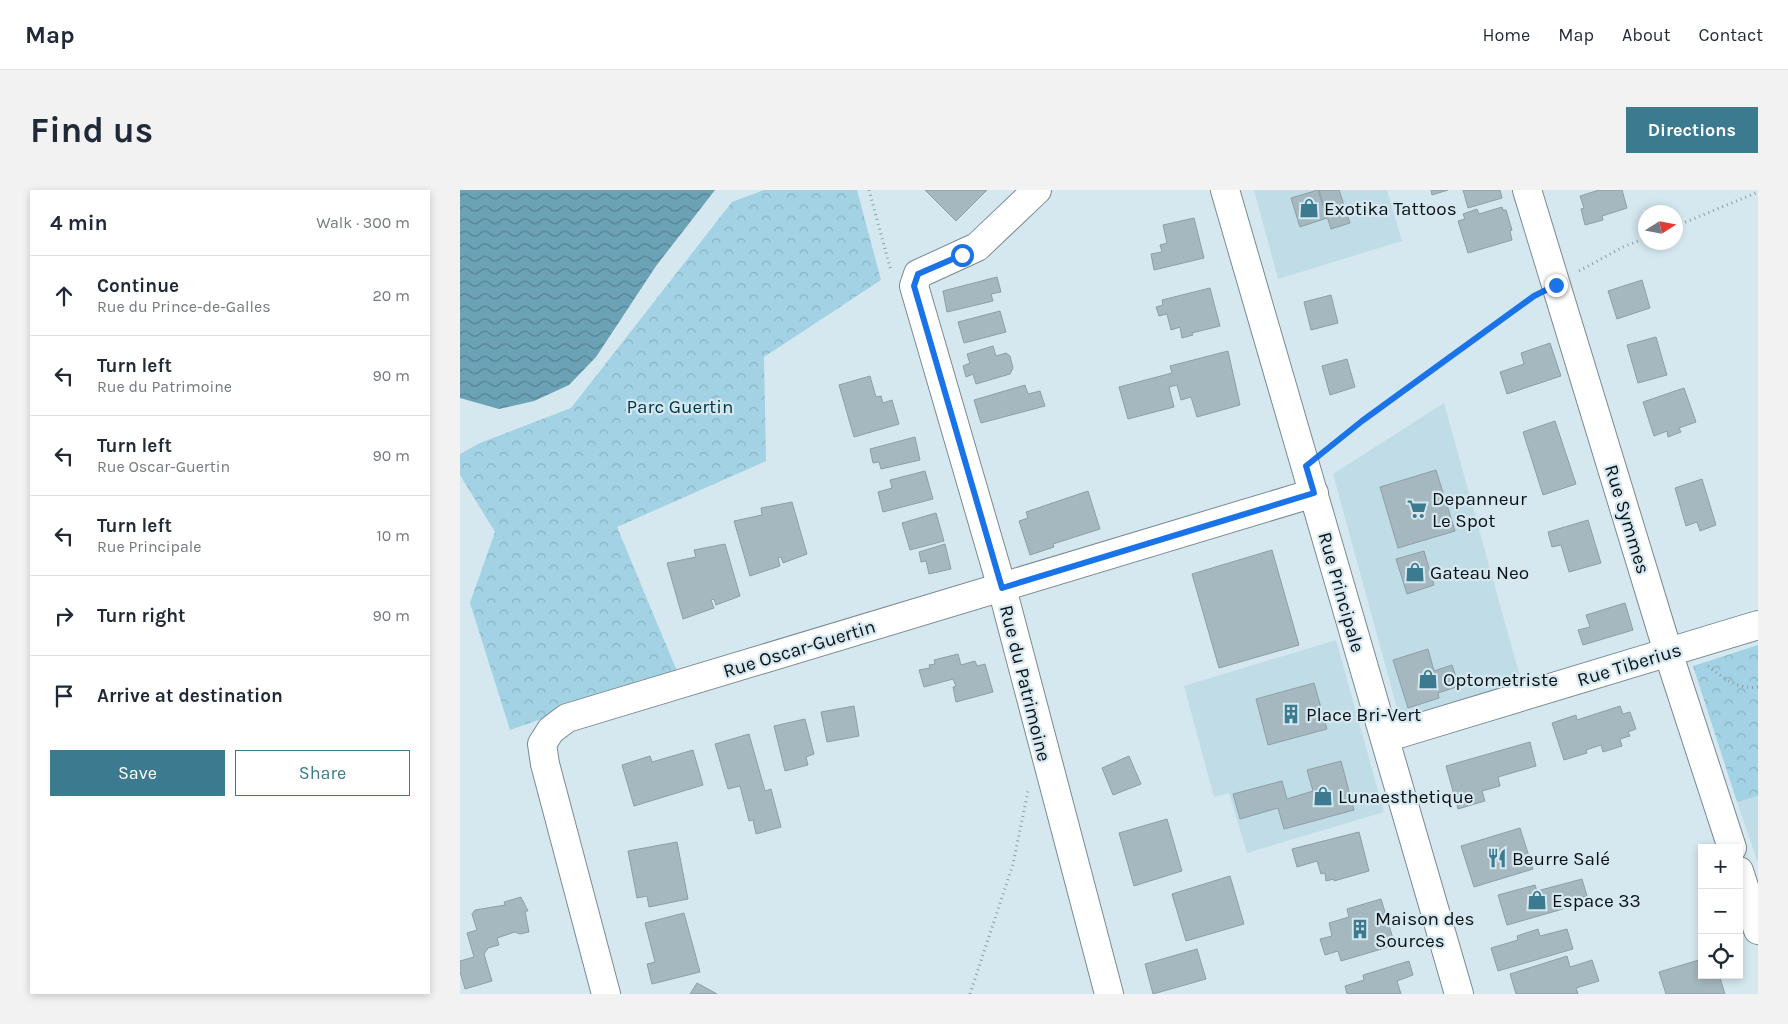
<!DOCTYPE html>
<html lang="en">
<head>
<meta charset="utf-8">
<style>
  :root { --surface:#fff; --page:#f2f2f3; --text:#1f2937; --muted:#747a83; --line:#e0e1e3; --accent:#3b7a8f }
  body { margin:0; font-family:Karla,sans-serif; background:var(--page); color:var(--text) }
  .controls { position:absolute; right:15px; bottom:15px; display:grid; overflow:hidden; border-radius:0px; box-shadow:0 2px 8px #0003 }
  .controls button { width:45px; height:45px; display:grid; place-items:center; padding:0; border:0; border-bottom:1px solid var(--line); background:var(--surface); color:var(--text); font:25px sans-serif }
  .compass { position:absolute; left:1178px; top:15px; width:45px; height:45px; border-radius:50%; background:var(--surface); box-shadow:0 2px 8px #0003; rotate:79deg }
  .stop { position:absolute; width:15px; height:15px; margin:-11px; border:4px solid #1a73e8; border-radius:50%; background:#fff }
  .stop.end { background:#1a73e8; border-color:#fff; box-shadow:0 1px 5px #0008 }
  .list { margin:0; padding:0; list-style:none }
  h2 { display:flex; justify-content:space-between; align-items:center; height:65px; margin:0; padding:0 20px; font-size:21px }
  h2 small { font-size:16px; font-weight:400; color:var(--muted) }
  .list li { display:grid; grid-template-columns:32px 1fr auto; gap:15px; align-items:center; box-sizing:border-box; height:80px; padding:0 20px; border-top:1px solid var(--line) }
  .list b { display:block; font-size:19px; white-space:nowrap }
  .list p { margin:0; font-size:16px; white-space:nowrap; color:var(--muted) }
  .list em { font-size:16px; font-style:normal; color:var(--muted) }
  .actions { display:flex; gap:10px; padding:15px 20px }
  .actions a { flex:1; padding:11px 0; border:1px solid var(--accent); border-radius:0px; text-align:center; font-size:18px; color:var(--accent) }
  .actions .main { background:var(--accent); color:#fff }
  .icon { flex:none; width:28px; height:28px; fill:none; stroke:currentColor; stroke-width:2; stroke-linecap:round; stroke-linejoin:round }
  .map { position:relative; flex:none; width:1298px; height:804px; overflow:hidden; border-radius:0px }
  header { display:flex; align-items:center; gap:30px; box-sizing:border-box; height:70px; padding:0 25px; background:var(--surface); border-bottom:1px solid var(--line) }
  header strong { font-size:24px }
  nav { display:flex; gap:28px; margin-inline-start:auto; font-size:18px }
  .intro { display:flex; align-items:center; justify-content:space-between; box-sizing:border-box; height:120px; padding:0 30px }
  h1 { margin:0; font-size:35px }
  .button { padding:12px 22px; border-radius:0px; background:var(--accent); color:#fff; font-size:18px; font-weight:700 }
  main { display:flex; gap:30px; padding:0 30px }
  aside { flex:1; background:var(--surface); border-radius:0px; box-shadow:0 2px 8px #0003 }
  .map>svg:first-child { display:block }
  .built { fill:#c0dce7 }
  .park { fill:url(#park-crowns) }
  .water { fill:url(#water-waves) }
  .building { fill:#a5b8bf; stroke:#8d9fa6 }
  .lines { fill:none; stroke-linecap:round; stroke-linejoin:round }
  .street-casing { stroke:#798b92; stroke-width:30 }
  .secondary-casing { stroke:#798b92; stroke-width:30 }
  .path { stroke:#8e9ca3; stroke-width:3; stroke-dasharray:1 4; stroke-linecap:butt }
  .street { stroke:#fff; stroke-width:28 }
  .secondary { stroke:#fff; stroke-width:28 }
  .route { stroke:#1a73e8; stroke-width:6 }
  .labels { text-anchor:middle; stroke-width:4.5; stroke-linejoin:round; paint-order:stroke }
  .poi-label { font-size:19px; fill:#0b1114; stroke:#d5e8f0; text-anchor:start }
  .park-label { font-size:19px; fill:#003544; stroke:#d5e8f0 }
  .street-label { font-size:19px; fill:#0b1114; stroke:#d5e8f0 }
</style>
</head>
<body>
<header>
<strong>Map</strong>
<nav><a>Home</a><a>Map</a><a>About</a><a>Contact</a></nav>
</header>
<div class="intro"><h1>Find us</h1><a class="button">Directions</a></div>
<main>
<aside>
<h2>4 min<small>Walk · 300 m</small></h2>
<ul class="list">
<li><svg class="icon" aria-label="ahead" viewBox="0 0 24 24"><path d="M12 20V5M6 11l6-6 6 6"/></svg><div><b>Continue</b><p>Rue du Prince-de-Galles</p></div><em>20 m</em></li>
<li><svg class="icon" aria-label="left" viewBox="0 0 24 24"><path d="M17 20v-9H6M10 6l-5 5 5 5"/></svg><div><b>Turn left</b><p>Rue du Patrimoine</p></div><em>90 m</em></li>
<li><svg class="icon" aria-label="left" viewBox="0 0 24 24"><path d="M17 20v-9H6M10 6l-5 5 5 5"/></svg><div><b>Turn left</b><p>Rue Oscar-Guertin</p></div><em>90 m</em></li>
<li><svg class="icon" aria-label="left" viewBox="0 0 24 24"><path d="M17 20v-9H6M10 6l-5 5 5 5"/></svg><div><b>Turn left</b><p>Rue Principale</p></div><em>10 m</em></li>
<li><svg class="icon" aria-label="right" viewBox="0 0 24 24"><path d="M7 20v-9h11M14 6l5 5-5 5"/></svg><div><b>Turn right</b></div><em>90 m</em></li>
<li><svg class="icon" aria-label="arrive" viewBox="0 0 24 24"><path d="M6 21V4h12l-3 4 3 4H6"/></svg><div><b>Arrive at destination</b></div></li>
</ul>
<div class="actions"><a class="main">Save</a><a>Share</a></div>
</aside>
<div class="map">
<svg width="1298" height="804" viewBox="0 0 1298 804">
  <defs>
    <pattern id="park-crowns" width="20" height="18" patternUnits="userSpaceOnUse" patternTransform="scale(1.25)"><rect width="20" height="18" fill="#a2d2e4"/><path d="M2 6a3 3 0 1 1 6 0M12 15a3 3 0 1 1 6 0" fill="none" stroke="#8ab3c3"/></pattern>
    <pattern id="water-waves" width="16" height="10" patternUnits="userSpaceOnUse" patternTransform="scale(1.25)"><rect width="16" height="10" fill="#6ba2b6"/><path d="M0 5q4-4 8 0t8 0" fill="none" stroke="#568393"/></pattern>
  </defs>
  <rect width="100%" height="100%" fill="#d5e8f0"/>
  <g class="built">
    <path d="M794,0h133l15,51 -124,38z"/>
    <path d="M984,213l78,281 -108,37 -14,-2 -67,-245z"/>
    <path d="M876,450l48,172 -137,41 -18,-60 -15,4 -30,-111z"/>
    <path d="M1298,606v67l-21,-61z"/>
  </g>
  <g class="park">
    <path d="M304,0h93l24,90 -117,77 2,104 -149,66 60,144 -167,59 -40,-127 25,-71 -35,-57v-21l20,-11 91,-35 161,-206z"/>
    <path d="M1298,455v151l-21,6 -44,-136z"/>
  </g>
  <path class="water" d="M0,0h255l-59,76 -60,91 -27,28 -35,16 -35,8 -39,-11z"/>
  <g class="building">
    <path d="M465,0h62l-31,31z"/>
    <path d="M858,0l9,28 -27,9 -9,-29z"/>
    <path d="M859,0h20l11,33 -19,6z"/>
    <path d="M971,0h17l-16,5z"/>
    <path d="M1003,0h37l2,8 -34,10z"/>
    <path d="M1139,0h23l5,18 -25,8 1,4 -18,5 -4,-16 3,-1 -4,-12z"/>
    <path d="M1042,17l1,3h3l6,20 -2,1 2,9 -44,13 -10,-32 7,-2 -2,-5 14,-5 2,5z"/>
    <path d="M734,28l10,40 -50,12 -3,-16 11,-2 -2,-7 7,-2 -4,-18z"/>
    <path d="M537,87l4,15 -10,2 2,7 -46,11 -4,-21z"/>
    <path d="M1182,90l8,28 -33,11 -9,-28z"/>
    <path d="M750,98l10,38 -28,7 1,2 -11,3 -2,-11 -9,3 -4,-16 -8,2 -3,-9 7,-2 -1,-5z"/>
    <path d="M871,105l7,28 -27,7 -7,-28z"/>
    <path d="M540,121l6,21 -42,11 -6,-21z"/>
    <path d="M1196,147l11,38 -29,8 -11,-38z"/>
    <path d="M1090,153l11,33 -54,18 -7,-22 24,-8 -3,-11z"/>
    <path d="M533,156l3,10 10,-3 4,3 3,12 -3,6 -34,10 -3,-10 -7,3 -3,-11 7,-3 -3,-9z"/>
    <path d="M768,161l12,54 -43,12 -6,-20 -10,3 -4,-15 -8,2 5,20 -46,12 -9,-32 53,-14 -2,-7z"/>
    <path d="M887,169l8,28 -25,8 -8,-29z"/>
    <path d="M410,186l6,21 5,-1 2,7 9,-3 7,24 -45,13 -15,-52z"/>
    <path d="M565,195l3,9 12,-3 5,15 -64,17 -7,-23z"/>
    <path d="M1224,198l12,34 -17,6 2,4 -13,5 -1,-6 -13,5 -11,-34z"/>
    <path d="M1095,231l21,63 -33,11 -20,-63z"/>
    <path d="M455,247l5,23 -39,9 -2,-7 -6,1 -3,-14z"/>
    <path d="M976,280l19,61 -57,17 -18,-61z"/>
    <path d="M465,281l8,28 -50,13 -5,-20 14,-4 -2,-8z"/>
    <path d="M1242,289l14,46 -16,6 -3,-9 -11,4 -11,-38z"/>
    <path d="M628,301l12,38 -47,15 1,3 -24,8 -11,-34 9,-3 -2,-6z"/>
    <path d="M332,312l15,52 -24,9 -2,-6 -3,1 2,8 -30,10 -16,-55 28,-6 -1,-7z"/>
    <path d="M476,323l8,28 -34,9 -8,-27z"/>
    <path d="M1128,330l13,43 -32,9 -8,-27 -9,2 -4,-15z"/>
    <path d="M265,354l15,52 -24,9 -2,-6 -3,1 3,8 -31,11 -16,-56 29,-6 -2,-7z"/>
    <path d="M485,354l6,25 -22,5 -3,-13 -5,1 -2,-10z"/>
    <path d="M812,360l27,95 -80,23 -27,-94z"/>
    <path d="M964,361l10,34 -27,9 -11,-35z"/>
    <path d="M1165,413l8,27 -50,15 -5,-15 12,-3 -4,-12z"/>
    <path d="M968,459l6,22 18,-6 7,21 -21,7 1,5 -31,10 -15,-48z"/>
    <path d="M498,464l3,11 14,-4 2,5 8,-2 8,28 -37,10 -3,-15 3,-1 -3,-7 -29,8 -5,-17 11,-2 -1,-3 6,-1 -1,-4z"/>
    <path d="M854,493l13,46 -59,16 -12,-46z"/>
    <path d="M394,516l5,30 -32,6 -6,-30z"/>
    <path d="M1160,516l3,8 7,-2 6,17 -8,3 2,4 -10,3 2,7 -19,6 -2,-7 -15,5 1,3 -23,7 -12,-37 24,-8 1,5z"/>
    <path d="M345,529l9,35 -8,3 2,8 -23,6 -11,-45z"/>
    <path d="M289,544l16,57 6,-2 10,38 -25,7 -3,-14 -4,1 -9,-35 -12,3 -13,-45z"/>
    <path d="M1070,552l6,24 -38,11 2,9 -18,5 3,10 -27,8 -12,-43z"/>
    <path d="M233,560l10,35 -69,21 -12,-41 28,-9 2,6z"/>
    <path d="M669,566l12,28 -28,11 -11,-27z"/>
    <path d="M881,571l13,49 -70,19 -6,-21 -38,11 -7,-25 49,-13 5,18 26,-8 -6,-21z"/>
    <path d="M707,629l15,52 -48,15 -15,-53z"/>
    <path d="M1060,638l13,41 -59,18 -13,-41z"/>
    <path d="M899,642l10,39 -35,10v-2l-8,2 -1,-8 -4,1 -4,-13 -20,6 -5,-18z"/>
    <path d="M217,652l11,57 -39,8 -2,-11 -10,2 -9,-47z"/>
    <path d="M770,686l14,48 -58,17 -14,-47z"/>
    <path d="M1122,689l5,17 -25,7 1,6 -56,16 -9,-30 37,-10 2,6z"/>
    <path d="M61,707l7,14h-3l4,21 -9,2 -5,-2 -18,6 2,7 -11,3 -4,6 8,27 -27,8 -5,-17v-11l14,-4 -7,-24 10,-3 -5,-16 3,-4 30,-5 -1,-3z"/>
    <path d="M921,709l14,46 -54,16 -3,-10 -13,4 -5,-16 12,-3 -3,-13 20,-6 -2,-8z"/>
    <path d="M224,723l16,59 -48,12 -5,-20 8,-2 -10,-39z"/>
    <path d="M1078,739l2,7 27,-7 6,20 -75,22 -7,-23 27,-8 -1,-4z"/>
    <path d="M737,759l9,30 -53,15 -8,-30z"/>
    <path d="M1107,766l3,11 22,-7 7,21 -23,7 2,6h-62l-6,-20z"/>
    <path d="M1242,769v16h17l6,19h-59l-7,-22z"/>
    <path d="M949,771l4,14 -16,6 4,13h-54l-2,-8 19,-6 -1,-5z"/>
    <path d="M237,793l20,11h-27z"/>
  </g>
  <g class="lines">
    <defs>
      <g id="street">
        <path d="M577,0l-60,57 -59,27 -4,12 88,302 107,406"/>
        <path d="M1067,0l141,462 64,196"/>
        <path d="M925,548l373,-113"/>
        <path d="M1279,681l19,59"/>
        <path d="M146,804l-61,-230 -3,-20 9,-14 16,-12 747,-225"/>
      </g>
      <path id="secondary" d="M765,0l234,804"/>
    </defs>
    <use href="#street" class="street-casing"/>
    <use href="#secondary" class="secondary-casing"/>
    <g class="path">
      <path d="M409,0l22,81"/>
      <path d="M1216,36l82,-34"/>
      <path d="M1119,81l44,-24 23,-9"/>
      <path d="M866,260l36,-29 170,-123"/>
      <path d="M1248,476c14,12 31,24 50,21"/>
      <path d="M510,804l43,-130 15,-73"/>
    </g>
    <use href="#street" class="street"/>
    <use href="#secondary" class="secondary"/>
  </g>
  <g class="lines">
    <path class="route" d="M502,65l-44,19 -4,12 88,302 312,-95 -8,-27 56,-45 172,-125 22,-11"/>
  </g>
  <defs>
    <symbol id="shop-bare" viewBox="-9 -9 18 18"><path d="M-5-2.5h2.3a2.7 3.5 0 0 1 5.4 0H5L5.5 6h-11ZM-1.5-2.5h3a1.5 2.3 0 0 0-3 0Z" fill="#3b7a8f" stroke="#d5e8f0" stroke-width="2.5" paint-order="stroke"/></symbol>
    <symbol id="supermarket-bare" viewBox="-9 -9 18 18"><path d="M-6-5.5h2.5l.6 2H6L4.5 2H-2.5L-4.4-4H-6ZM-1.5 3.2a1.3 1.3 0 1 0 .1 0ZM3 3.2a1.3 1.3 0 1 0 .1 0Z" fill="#3b7a8f" stroke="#d5e8f0" stroke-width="2.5" paint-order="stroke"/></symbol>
    <symbol id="building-bare" viewBox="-9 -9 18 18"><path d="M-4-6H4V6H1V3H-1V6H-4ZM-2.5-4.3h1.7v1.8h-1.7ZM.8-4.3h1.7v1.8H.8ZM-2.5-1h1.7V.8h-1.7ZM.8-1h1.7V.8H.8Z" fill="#3b7a8f" stroke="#d5e8f0" stroke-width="2.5" paint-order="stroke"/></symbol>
    <symbol id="restaurant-bare" viewBox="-9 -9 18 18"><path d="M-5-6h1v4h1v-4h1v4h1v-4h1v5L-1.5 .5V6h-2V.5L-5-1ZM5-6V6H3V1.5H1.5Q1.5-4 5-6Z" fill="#3b7a8f" stroke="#d5e8f0" stroke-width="2.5" paint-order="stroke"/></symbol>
  </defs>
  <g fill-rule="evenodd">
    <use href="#shop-bare" x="835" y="4" width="28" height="28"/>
    <use href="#supermarket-bare" x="943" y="305" width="28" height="28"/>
    <use href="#shop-bare" x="941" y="368" width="28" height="28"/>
    <use href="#shop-bare" x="954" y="475" width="28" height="28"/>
    <use href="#building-bare" x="817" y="510" width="28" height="28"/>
    <use href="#shop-bare" x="849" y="592" width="28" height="28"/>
    <use href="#restaurant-bare" x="1023" y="654" width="28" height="28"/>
    <use href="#shop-bare" x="1063" y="696" width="28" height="28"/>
    <use href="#building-bare" x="886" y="725" width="28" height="28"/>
  </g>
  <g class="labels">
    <g class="poi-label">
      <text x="864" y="25">Exotika Tattoos</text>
      <text x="972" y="315">Depanneur<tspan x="972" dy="22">Le Spot</tspan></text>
      <text x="970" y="389">Gateau Neo</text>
      <text x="983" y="496">Optometriste</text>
      <text x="846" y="531">Place Bri-Vert</text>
      <text x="878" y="613">Lunaesthetique</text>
      <text x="1052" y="675">Beurre Salé</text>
      <text x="1092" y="717">Espace 33</text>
      <text x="915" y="735">Maison des<tspan x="915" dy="22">Sources</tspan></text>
    </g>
    <g class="park-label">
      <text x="220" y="223">Parc Guertin</text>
    </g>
    <g class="street-label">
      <text transform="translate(1168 329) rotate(73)" y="7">Rue Symmes</text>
      <text transform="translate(882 402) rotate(74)" y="7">Rue Principale</text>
      <text transform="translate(339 458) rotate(-17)" y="7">Rue Oscar-Guertin</text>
      <text transform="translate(1169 474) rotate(-17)" y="7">Rue Tiberius</text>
      <text transform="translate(566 493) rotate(76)" y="7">Rue du Patrimoine</text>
    </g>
  </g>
</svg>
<div class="controls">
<button>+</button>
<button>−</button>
<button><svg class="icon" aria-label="locate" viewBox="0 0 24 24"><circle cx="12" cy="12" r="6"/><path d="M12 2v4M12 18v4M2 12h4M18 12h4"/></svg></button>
</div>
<svg class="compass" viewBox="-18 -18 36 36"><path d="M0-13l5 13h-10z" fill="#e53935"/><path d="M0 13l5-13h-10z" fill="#747a83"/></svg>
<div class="stop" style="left:502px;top:65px"></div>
<div class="stop end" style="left:1096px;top:95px"></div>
</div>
</main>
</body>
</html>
